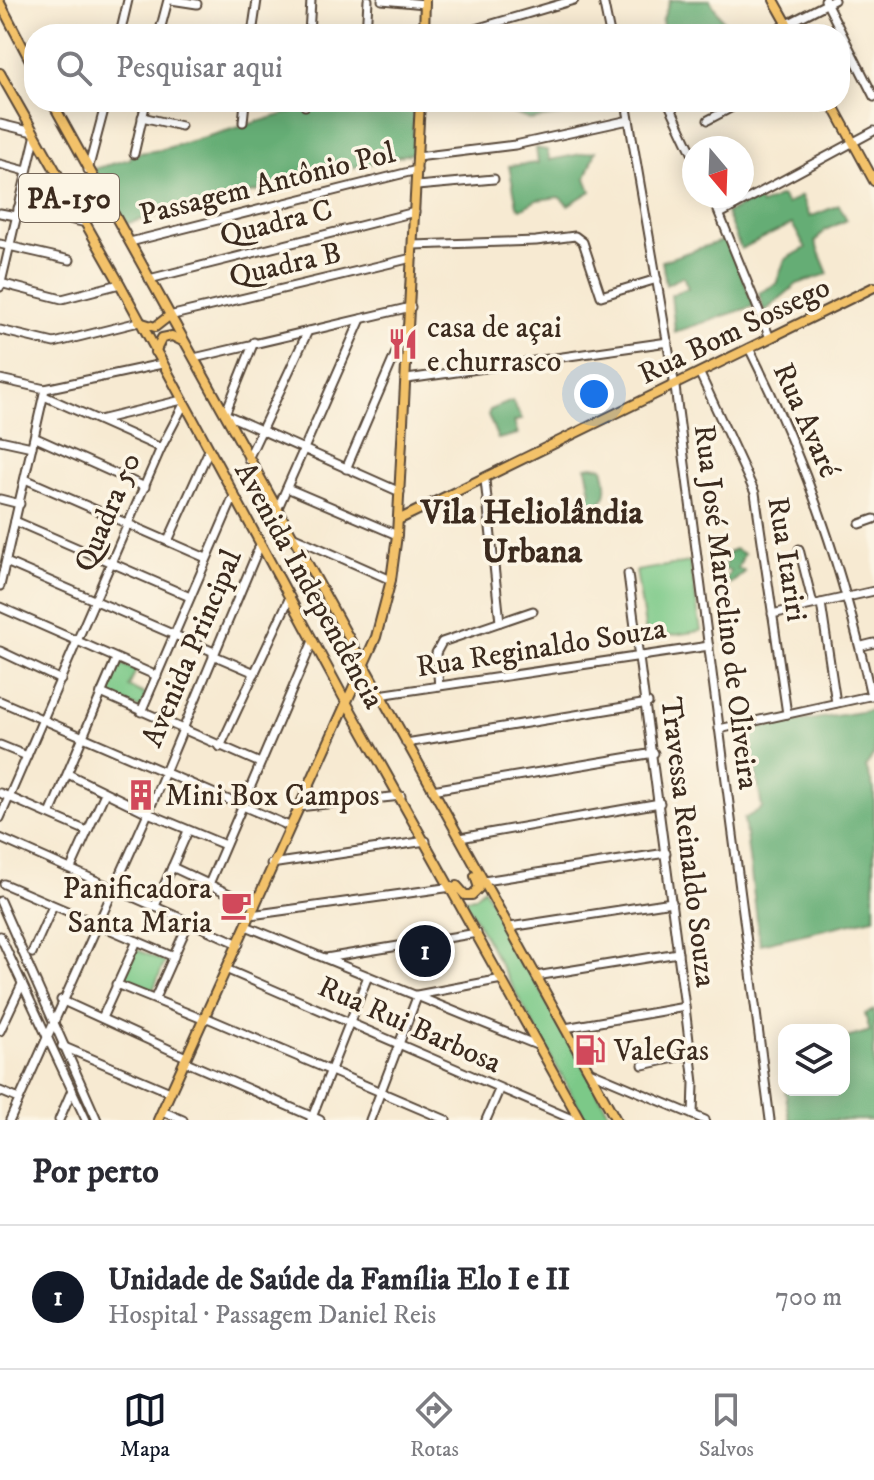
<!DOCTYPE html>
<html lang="pt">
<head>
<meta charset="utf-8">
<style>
  :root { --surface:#fff; --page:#f7f7f7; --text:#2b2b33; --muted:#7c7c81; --line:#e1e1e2; --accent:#111827 }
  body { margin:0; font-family:"IM FELL DW Pica",serif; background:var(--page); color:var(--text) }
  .controls { position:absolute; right:24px; bottom:24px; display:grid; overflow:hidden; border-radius:16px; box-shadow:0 4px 20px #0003 }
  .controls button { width:72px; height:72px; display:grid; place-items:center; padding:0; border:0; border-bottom:2px solid var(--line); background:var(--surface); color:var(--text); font:40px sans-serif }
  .compass { position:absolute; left:682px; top:136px; width:72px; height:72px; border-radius:50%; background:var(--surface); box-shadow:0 4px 20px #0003; rotate:161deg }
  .you { position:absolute; left:594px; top:394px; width:28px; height:28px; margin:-20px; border:6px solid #fff; border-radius:50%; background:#1a73e8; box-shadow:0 0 0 12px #1a73e833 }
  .badge { display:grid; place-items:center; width:52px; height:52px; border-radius:50%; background:var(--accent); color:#fff; font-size:26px; font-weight:700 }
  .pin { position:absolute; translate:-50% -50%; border:4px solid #fff; box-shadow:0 2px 8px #0006 }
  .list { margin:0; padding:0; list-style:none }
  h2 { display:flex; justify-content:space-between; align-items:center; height:104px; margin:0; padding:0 32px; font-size:34px }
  h2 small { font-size:26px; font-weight:400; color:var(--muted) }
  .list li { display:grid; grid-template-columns:52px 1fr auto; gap:24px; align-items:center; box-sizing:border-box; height:144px; padding:0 32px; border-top:2px solid var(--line) }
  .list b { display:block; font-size:30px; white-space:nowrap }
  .list p { margin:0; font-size:26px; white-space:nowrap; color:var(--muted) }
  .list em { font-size:26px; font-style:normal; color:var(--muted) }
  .icon { flex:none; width:44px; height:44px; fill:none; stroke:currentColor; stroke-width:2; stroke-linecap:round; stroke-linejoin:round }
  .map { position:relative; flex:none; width:874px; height:1120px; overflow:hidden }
  .search { position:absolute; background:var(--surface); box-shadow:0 4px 20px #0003; left:24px; right:24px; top:24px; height:88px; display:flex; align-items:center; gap:20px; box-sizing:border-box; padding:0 28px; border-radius:32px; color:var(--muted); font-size:30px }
  .sheet { height:248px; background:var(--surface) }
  nav { display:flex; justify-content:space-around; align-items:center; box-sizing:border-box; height:112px; border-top:2px solid var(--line); background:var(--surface); font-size:22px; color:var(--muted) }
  nav a { display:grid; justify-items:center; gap:4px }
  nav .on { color:var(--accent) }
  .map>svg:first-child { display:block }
  .green { fill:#7cc988; stroke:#5c7a53; stroke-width:2 }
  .forest { fill:#65ad74; stroke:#506c49; stroke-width:2 }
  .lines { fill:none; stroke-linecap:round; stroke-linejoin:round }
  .minor-casing { stroke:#574739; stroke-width:11 }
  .major-casing { stroke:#574739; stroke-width:12 }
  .minor { stroke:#fff; stroke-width:7 }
  .major { stroke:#f3c26a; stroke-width:8 }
  .labels { text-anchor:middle; stroke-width:7; stroke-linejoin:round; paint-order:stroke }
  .shield { fill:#fcf5e5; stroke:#75675a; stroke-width:2 }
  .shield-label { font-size:28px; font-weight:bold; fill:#3b2a1e }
  .street-label { font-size:30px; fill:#3b2a1e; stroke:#fcf5e5 }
  .poi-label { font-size:30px; fill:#3b2a1e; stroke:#fcf5e5; text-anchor:start }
  .quarter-label { font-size:34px; font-weight:bold; fill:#3b2a1e; stroke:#fcf5e5 }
</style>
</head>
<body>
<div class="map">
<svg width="874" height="1120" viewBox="0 0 874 1120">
  <rect width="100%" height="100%" fill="#fcf5e5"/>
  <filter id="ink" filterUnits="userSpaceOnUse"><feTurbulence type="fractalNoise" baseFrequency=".0125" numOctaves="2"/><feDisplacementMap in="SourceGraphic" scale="16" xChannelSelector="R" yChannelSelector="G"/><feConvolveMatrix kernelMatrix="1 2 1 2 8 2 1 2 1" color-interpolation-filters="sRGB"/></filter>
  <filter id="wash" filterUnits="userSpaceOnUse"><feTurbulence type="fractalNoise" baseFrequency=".006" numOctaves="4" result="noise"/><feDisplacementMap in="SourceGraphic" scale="32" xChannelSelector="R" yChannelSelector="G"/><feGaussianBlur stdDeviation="1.8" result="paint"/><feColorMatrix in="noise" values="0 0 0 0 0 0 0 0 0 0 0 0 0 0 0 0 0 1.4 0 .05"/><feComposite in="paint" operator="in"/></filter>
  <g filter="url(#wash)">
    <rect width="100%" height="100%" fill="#f7ead2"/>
    <g class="green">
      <path d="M690,562l11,69 -54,8 -11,-68z"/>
      <path d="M118,663l18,7 -7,17 18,8 -6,14 -37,-15z"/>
      <path d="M484,888l129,232h-27l-122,-221 10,-2z"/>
      <path d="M133,948l32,14 -12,28 -32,-14z"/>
    </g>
    <g class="forest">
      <path d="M670,0h40l21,34h-65l-4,-12z"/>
      <path d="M326,102h88l-1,51 -289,71 -30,-55 36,-10 2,-5 28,-4z"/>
      <path d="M514,102h48l2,13 -34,5 -18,-7z"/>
      <path d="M536,148l11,2 3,10 46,-9 -10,27 5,13 -23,14 -9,-8 -22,3 -16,9 -4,-3 -8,-40 29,-3z"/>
      <path d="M781,196l6,8 14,-8 9,21 29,-12 8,15 -22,10 -10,12 13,32 -31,10 -33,28 -5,-19 17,-9 9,-25 21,-11 -14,-24 -51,25 -15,-36 31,-15 4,7z"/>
      <path d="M727,239l27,67 -79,26 -4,-37 17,-7 -5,-12 -17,9 -4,-24z"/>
      <path d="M512,401l10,18 -8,3 4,12 -20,5 -10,-24 2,-5z"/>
      <path d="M592,466l11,1c6,23 5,30 -11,47l-14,-4 -2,-7 15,-11 -5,-25z"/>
      <path d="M735,549l9,5 -6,14 7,4 -13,11 -10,1 9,-13 -7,-2 5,-17z"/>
      <path d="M874,710v44l-8,13 8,23v128l-114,26 -16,-125 18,-11 -13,-79z"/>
      <path d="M874,1010v110h-84l-5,-30h59v-51l26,-8 -5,-17z"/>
    </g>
  </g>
  <g filter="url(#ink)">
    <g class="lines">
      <defs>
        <g id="minor">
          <path d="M171,0l26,4"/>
          <path d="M382,0l43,4"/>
          <path d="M603,0l7,34"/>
          <path d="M825,0l49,97"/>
          <path d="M120,34l8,-34"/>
          <path d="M159,34l9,-34"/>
          <path d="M252,34l5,-34"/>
          <path d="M309,34l2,-34"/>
          <path d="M366,34l2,-34"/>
          <path d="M458,34l116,-34"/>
          <path d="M768,34l66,-34"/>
          <path d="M626,102l49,285 95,733"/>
          <path d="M668,102l26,55"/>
          <path d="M305,106v-4"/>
          <path d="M142,117l39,9"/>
          <path d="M708,120l34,-18"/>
          <path d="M243,122l2,-20"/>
          <path d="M0,124l33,8"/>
          <path d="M134,154l12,-52"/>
          <path d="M417,157l98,-12 114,-25"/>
          <path d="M0,164l26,7"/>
          <path d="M88,170l18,-68"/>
          <path d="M417,186l77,-7"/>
          <path d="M712,196l58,142"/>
          <path d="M18,208l64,14"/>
          <path d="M0,213l16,3"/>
          <path d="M720,214l154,-83"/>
          <path d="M130,242l287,-72"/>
          <path d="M0,244l70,16"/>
          <path d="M413,245l123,-4 39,-5 8,6 18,54 56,-17"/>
          <path d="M149,279l266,-67"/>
          <path d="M0,283l62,16 58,-15"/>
          <path d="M0,287l35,-149"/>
          <path d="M169,316l243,-58"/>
          <path d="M0,330l54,13 85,-21"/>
          <path d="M254,342l-29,72 175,78"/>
          <path d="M749,348c58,116 94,221 122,348"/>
          <path d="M194,358l217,-51"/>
          <path d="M700,374l55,119 32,221"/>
          <path d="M0,379l45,10 117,-25"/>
          <path d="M407,379l261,-37"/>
          <path d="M44,396l117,52"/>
          <path d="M99,420l83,-20"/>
          <path d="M36,438l109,49"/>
          <path d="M0,440l32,7"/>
          <path d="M248,459l60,-128"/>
          <path d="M346,469l61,-142"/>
          <path d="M25,479l181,79"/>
          <path d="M485,480l15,142"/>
          <path d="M287,488l110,47"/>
          <path d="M0,499l20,5"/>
          <path d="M277,510l84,-191"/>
          <path d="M15,521l175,76"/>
          <path d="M860,524l14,-5"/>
          <path d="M292,536l99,44"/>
          <path d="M168,541l41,-91"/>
          <path d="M799,549l14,55"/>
          <path d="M6,562l208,90"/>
          <path d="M628,574l57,433 9,76 -1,32"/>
          <path d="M0,586l45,-197"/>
          <path d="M821,603l15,100"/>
          <path d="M0,607l157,69"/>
          <path d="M772,614l102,-23"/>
          <path d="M862,646l12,-3"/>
          <path d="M0,651l61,29"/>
          <path d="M213,655l42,18"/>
          <path d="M439,686l-3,-33 6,-11 91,-31"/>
          <path d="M101,693l159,70"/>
          <path d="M379,695l330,-49"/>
          <path d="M0,701l289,125"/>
          <path d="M141,712l93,-216"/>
          <path d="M719,729l155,-34"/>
          <path d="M406,743l242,-40"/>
          <path d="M0,745l27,11"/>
          <path d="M220,747l70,-150"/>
          <path d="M68,774l80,39 77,32"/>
          <path d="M432,790l222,-37"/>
          <path d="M0,793l87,38"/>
          <path d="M298,807l103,-11"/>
          <path d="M50,814l66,-155"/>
          <path d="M0,818l161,-370 23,-44"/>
          <path d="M0,838l239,106"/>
          <path d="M460,838l200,-35"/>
          <path d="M271,864l155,-23"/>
          <path d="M172,867l83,39"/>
          <path d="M71,868l34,-75"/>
          <path d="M484,881l182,-28"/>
          <path d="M4,884l170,73"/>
          <path d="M209,884l104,-243"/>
          <path d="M0,901l97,219"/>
          <path d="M155,906l33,-75"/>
          <path d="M251,915l201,-28"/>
          <path d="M246,926l293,120"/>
          <path d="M510,927l162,-25"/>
          <path d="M0,936l86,184"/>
          <path d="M32,953l21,-47"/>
          <path d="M326,958l151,-25"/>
          <path d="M228,970l346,150"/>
          <path d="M536,976l142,-23"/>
          <path d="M116,984l89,36"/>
          <path d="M417,995l85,-16"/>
          <path d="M155,998l34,-76"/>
          <path d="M61,1000l125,57"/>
          <path d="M205,1017l241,103"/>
          <path d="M102,1018l35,-77"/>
          <path d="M565,1028l120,-21"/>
          <path d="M0,1031l22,-47"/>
          <path d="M62,1046l108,46"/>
          <path d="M184,1061l136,59"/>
          <path d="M643,1065l46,-10"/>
          <path d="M589,1071l116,49"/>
          <path d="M0,1091l19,8"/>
          <path d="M162,1111l21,9"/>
          <path d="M10,1120l138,-307 112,-268"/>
          <path d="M59,1120l13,-30"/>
          <path d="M311,1120l57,-144"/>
          <path d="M370,1120l47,-123"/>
          <path d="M486,1120l13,-30"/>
        </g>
        <g id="major">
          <path d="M774,0l19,34"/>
          <path d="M0,3l34,65"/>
          <path d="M424,34l1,-34"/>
          <path d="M0,73l120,211 225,416 235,420"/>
          <path d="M52,102l564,1018"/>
          <path d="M831,102l43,79"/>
          <path d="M139,322l16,5 14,-11"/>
          <path d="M155,352l7,-14 10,-2 10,5"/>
          <path d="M398,520l476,-233"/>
          <path d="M457,886l8,9h7l7,-7 -4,-12"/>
          <path d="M158,1120l218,-483 15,-57 6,-45 23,-433"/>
        </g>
      </defs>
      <use href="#minor" class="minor-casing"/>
      <use href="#major" class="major-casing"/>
      <use href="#minor" class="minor"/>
      <use href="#major" class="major"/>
    </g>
  </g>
  <defs>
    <symbol id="restaurant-bare" viewBox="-9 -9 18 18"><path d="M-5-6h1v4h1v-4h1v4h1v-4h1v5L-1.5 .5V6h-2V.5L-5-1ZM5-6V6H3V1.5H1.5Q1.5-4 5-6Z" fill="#d1495b" stroke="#fcf5e5" stroke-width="2.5" paint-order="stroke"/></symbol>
    <symbol id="building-bare" viewBox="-9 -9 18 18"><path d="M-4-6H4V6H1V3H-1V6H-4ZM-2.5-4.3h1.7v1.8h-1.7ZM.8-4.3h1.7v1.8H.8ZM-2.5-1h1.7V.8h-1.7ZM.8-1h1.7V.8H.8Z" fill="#d1495b" stroke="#fcf5e5" stroke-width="2.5" paint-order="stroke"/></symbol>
    <symbol id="cafe-bare" viewBox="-9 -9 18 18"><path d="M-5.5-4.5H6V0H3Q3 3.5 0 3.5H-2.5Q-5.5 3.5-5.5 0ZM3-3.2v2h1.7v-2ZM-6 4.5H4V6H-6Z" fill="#d1495b" stroke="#fcf5e5" stroke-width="2.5" paint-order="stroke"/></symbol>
    <symbol id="fuel-bare" viewBox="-9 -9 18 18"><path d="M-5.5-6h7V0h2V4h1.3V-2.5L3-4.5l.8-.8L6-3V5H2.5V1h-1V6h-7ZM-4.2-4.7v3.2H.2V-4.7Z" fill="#d1495b" stroke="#fcf5e5" stroke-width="2.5" paint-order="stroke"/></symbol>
  </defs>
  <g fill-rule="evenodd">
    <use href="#restaurant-bare" x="381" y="322" width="44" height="44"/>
    <use href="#building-bare" x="119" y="773" width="44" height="44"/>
    <use href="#cafe-bare" x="214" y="883" width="44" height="44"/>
    <use href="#fuel-bare" x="568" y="1028" width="44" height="44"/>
  </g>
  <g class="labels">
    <rect class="shield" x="19" y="174" width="100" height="48" rx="6"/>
    <g class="shield-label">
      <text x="69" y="208">PA-150</text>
    </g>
    <g class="street-label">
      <text transform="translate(267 183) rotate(-14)" y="10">Passagem Antônio Pol</text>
      <text transform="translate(276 222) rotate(-14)" y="10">Quadra C</text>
      <text transform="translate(285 264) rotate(-13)" y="10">Quadra B</text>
      <text transform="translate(734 330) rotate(-26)" y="10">Rua Bom Sossego</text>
      <text transform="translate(807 420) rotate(66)" y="10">Rua Avaré</text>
      <text transform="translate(107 512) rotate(-67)" y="10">Quadra 50</text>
      <text transform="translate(788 559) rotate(81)" y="10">Rua Itariri</text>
      <text transform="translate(310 585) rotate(61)" y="10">Avenida Independência</text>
      <text transform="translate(727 607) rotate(83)" y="10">Rua José Marcelino de Oliveira</text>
      <text transform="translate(541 647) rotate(-9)" y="10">Rua Reginaldo Souza</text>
      <text transform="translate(191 648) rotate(-67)" y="10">Avenida Principal</text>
      <text transform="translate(689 842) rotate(83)" y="10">Travessa Reinaldo Souza</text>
      <text transform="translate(410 1024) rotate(24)" y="10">Rua Rui Barbosa</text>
    </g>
    <g class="poi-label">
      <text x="427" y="337">casa de açai<tspan x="427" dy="34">e churrasco</tspan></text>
      <text x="165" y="805">Mini Box Campos</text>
      <text x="212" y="898" text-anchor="end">Panificadora<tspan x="212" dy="34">Santa Maria</tspan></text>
      <text x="614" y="1060">ValeGas</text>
    </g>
    <g class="quarter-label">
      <text x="532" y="523">Vila Heliolândia<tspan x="532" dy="39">Urbana</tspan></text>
    </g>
  </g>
</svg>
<div class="controls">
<button><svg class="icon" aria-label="layers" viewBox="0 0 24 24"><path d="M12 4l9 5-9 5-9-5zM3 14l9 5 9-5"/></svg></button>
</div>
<svg class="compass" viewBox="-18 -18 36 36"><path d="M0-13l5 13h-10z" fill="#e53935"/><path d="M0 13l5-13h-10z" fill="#7c7c81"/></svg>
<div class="you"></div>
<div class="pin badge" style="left:425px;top:951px">1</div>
<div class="search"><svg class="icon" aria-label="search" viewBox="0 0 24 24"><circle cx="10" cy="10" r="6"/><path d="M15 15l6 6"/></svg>Pesquisar aqui</div>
</div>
<section class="sheet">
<h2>Por perto<small></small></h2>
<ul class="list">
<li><span class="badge">1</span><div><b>Unidade de Saúde da Família Elo I e II</b><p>Hospital · Passagem Daniel Reis</p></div><em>700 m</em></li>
</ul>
</section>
<nav>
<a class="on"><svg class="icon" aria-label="map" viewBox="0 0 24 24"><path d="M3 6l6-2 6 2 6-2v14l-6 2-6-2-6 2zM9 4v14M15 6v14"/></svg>Mapa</a>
<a><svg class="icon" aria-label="directions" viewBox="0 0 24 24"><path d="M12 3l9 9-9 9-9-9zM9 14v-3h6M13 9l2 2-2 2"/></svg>Rotas</a>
<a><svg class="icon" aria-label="saved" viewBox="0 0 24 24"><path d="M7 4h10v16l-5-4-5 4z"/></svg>Salvos</a>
</nav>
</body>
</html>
